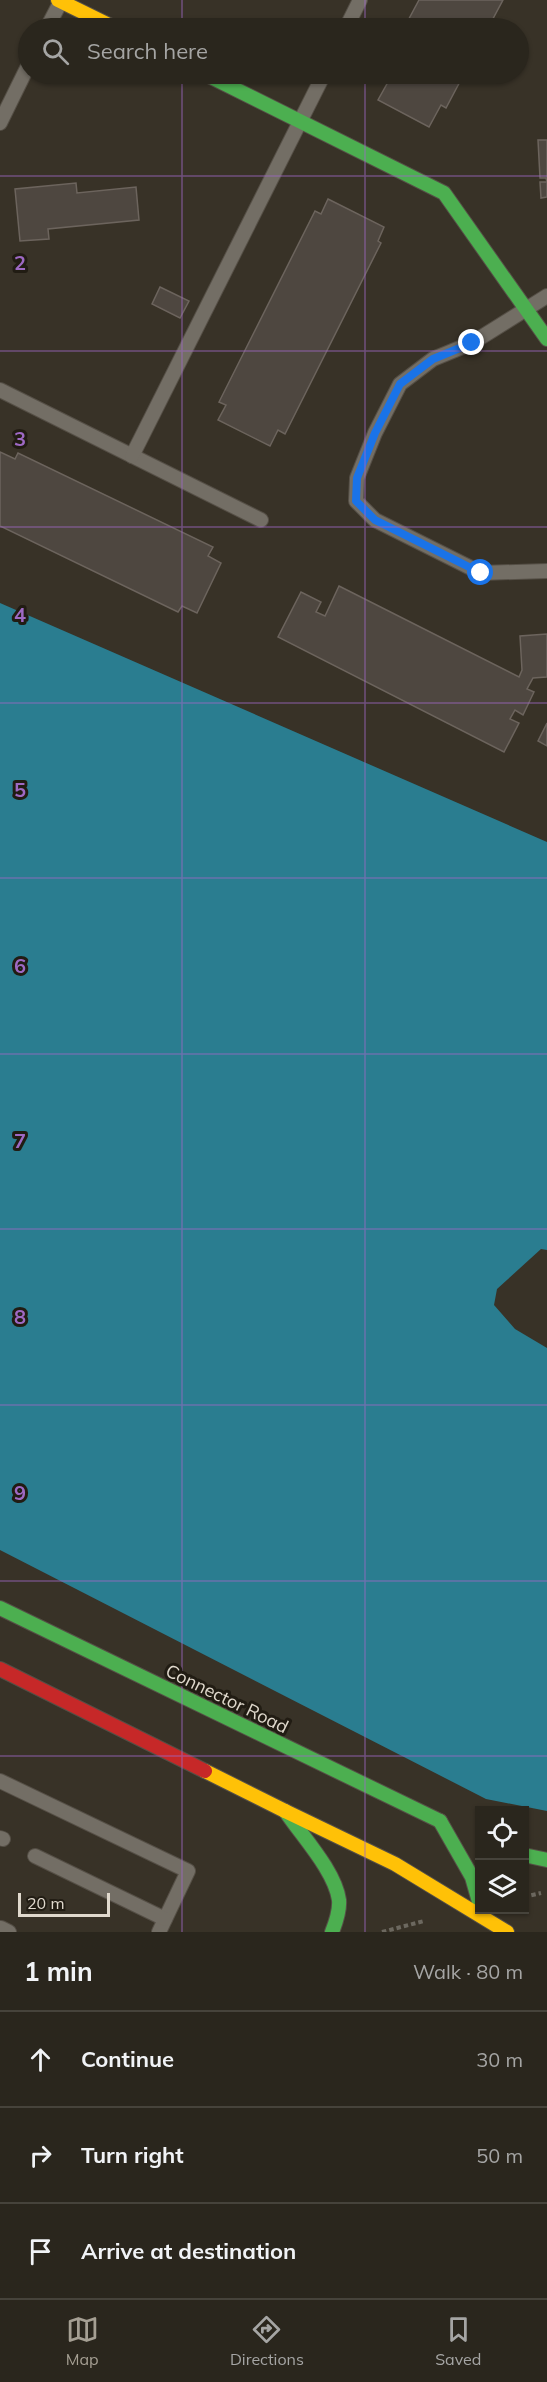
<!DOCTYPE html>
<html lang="en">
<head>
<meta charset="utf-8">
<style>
  :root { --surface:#2a261d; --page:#322e26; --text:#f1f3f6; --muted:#a5a5a4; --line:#46433b; --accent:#a59f93 }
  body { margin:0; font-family:Mulish,sans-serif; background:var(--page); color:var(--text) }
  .controls { position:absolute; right:18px; bottom:18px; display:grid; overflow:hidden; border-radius:0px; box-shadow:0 2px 4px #0004 }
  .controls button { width:54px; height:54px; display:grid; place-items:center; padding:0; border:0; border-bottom:2px solid var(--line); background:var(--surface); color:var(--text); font:30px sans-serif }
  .scale { position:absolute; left:18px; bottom:15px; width:92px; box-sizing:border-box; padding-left:6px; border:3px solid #e0d9cd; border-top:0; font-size:16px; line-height:21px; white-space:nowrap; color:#e0d9cd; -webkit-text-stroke:4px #211c13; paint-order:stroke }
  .stop { position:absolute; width:18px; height:18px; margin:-14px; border:4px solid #1a73e8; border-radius:50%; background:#fff }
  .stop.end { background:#1a73e8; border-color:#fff; box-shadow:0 2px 6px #0008 }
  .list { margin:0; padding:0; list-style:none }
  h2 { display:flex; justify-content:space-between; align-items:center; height:78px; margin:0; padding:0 24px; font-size:26px }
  h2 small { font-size:20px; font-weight:400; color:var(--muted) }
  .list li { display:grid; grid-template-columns:39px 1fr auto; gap:18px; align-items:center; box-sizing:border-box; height:96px; padding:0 24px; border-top:2px solid var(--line) }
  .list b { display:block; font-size:22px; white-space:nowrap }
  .list em { font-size:20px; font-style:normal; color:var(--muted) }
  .icon { flex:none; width:33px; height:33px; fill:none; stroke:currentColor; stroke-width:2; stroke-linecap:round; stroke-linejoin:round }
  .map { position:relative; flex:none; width:547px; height:1932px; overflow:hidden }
  .search { position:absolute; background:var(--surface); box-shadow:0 2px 4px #0004; left:18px; right:18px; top:18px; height:66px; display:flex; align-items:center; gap:15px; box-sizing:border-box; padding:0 21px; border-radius:33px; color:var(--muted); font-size:22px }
  .sheet { height:366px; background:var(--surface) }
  nav { display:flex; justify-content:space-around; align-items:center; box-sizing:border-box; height:84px; border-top:2px solid var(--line); background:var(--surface); font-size:16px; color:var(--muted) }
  nav a { display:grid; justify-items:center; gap:3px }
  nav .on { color:var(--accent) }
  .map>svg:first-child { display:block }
  .water { fill:#2a7d90 }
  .building { fill:#4e4740; stroke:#6c645d; stroke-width:1.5 }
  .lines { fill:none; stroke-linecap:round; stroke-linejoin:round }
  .lane-casing { stroke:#554f46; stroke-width:16 }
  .fast-casing { stroke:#554f46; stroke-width:16 }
  .slow-casing { stroke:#554f46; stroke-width:16 }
  .jam-casing { stroke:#554f46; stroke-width:16 }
  .path { stroke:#6c685f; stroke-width:4; stroke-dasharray:4.5 3; stroke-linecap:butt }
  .lane { stroke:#736e65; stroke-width:14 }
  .fast { stroke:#4caf50; stroke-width:14 }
  .slow { stroke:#ffc107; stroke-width:14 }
  .jam { stroke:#c62828; stroke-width:14 }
  .route { stroke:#1a73e8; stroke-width:8 }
  .grid { fill:none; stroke:#9e69c4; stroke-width:1.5; stroke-opacity:0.55 }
  .labels { text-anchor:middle; stroke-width:6; stroke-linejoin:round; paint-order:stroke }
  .street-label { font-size:18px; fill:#e0d9cd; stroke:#211c13 }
  .grid-label { font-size:20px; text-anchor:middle; font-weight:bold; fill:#9e69c4; stroke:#211c13; stroke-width:6; stroke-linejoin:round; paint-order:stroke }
</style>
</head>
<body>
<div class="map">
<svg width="547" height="1932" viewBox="0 0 547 1932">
  <rect width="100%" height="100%" fill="#383227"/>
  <path class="water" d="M0,603l547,239v408l-6,-1 -44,40 -3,16 21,24 32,19v463l-61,-12 -486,-249z"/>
  <g class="building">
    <path d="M419,0h84l-15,28h-84z"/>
    <path d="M381,74h83l-18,34 -5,-3 -12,22 -51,-27 10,-18 -9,-5z"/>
    <path d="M538,140h9v57l-6,1 -1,-16h7l-1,-4h-6z"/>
    <path d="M76,183l1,10 59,-6 3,33 -91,9 1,10 -29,2 -5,-52z"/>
    <path d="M328,199l56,28 -6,14 3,2 -96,191 -7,-4 -8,16 -52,-26 8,-15 -7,-3 96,-191 6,3z"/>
    <path d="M160,287l29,14 -9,17 -28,-14z"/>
    <path d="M0,452l15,7 3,-6 195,94 -5,9 13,7 -24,50 -15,-7 -4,6 -178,-86z"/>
    <path d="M339,586l180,91 3,-7 -2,-34 27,-2v43l-14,1 -6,11 7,3 -11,23 -8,-5 -5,9 9,4 -15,29 -226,-115 23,-45 20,10 -5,10 9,4z"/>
    <path d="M547,723v23l-9,-5z"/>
  </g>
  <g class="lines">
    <defs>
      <g id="lane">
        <path d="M47,28l14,-27"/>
        <path d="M346,28l14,-28"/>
        <path d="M0,123l28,-57"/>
        <path d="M547,296l-75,47 -39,16 -33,25 -25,49 -18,45 -1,23 19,19 106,53 66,-2"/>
        <path d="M0,390l261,130"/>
        <path d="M132,456l192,-382"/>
        <path d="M0,1781l188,90 -29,61"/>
        <path d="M0,1838l3,1"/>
        <path d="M35,1856l130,63"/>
        <path d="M1,1928l8,4"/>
      </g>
      <g id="fast">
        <path d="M205,74l239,119 103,146"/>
        <path d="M0,1608l440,213"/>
        <path d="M286,1812c16,24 49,59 53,88 1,11 -3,22 -7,32"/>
        <path d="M440,1821l32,56 8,28"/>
        <path d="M524,1855l23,5"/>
      </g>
      <g id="slow">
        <path d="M58,0l57,28"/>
        <path d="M205,1771l80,40"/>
        <path d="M285,1811l110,53 112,68"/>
      </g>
      <path id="jam" d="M0,1669l205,102"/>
    </defs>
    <use href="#lane" class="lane-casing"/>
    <use href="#fast" class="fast-casing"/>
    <use href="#slow" class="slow-casing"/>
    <use href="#jam" class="jam-casing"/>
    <g class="path">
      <path d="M524,1897l17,-4"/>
      <path d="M382,1932l42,-11"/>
    </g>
    <use href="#lane" class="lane"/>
    <use href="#fast" class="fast"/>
    <use href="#slow" class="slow"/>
    <use href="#jam" class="jam"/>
  </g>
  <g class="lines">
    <path class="route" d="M472,343l-39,16 -33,25 -25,49 -18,45 -1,23 19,19 106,53"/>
  </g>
  <path class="grid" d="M182,0v28M365,0v28M182,74v1858M365,74v1858M0,176h547M0,351h547M0,527h547M0,703h547M0,878h547M0,1054h547M0,1229h547M0,1405h547M0,1581h547M0,1756h547"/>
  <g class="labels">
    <g class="street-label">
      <text transform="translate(227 1699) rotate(26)" y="6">Connector Road</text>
    </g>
  </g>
  <g class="grid-label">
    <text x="20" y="270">2</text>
    <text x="20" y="446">3</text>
    <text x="20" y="622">4</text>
    <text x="20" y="797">5</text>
    <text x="20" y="973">6</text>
    <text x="20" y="1148">7</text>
    <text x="20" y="1324">8</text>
    <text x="20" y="1500">9</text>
  </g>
</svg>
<div class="controls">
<button><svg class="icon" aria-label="locate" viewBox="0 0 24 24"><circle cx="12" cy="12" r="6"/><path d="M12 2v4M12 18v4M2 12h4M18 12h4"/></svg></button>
<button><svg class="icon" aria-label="layers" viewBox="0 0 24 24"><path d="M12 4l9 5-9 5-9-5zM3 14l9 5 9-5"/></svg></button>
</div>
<div class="scale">20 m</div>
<div class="stop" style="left:481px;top:573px"></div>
<div class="stop end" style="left:472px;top:343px"></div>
<div class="search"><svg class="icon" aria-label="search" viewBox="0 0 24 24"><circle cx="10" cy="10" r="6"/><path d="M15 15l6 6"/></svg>Search here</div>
</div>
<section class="sheet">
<h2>1 min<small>Walk · 80 m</small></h2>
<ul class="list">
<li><svg class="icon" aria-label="ahead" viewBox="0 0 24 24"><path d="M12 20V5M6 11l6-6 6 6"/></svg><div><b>Continue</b></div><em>30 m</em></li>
<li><svg class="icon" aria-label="right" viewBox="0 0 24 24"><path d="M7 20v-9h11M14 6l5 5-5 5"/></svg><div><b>Turn right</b></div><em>50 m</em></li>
<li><svg class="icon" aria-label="arrive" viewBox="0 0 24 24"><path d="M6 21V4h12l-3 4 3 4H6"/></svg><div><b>Arrive at destination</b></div></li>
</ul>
</section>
<nav>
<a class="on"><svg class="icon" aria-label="map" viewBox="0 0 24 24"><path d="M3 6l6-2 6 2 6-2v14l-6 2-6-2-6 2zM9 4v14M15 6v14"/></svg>Map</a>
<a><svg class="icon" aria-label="directions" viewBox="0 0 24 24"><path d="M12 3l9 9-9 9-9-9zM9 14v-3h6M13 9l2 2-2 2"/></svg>Directions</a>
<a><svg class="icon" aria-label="saved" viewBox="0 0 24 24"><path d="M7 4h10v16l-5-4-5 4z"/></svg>Saved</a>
</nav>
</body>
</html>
